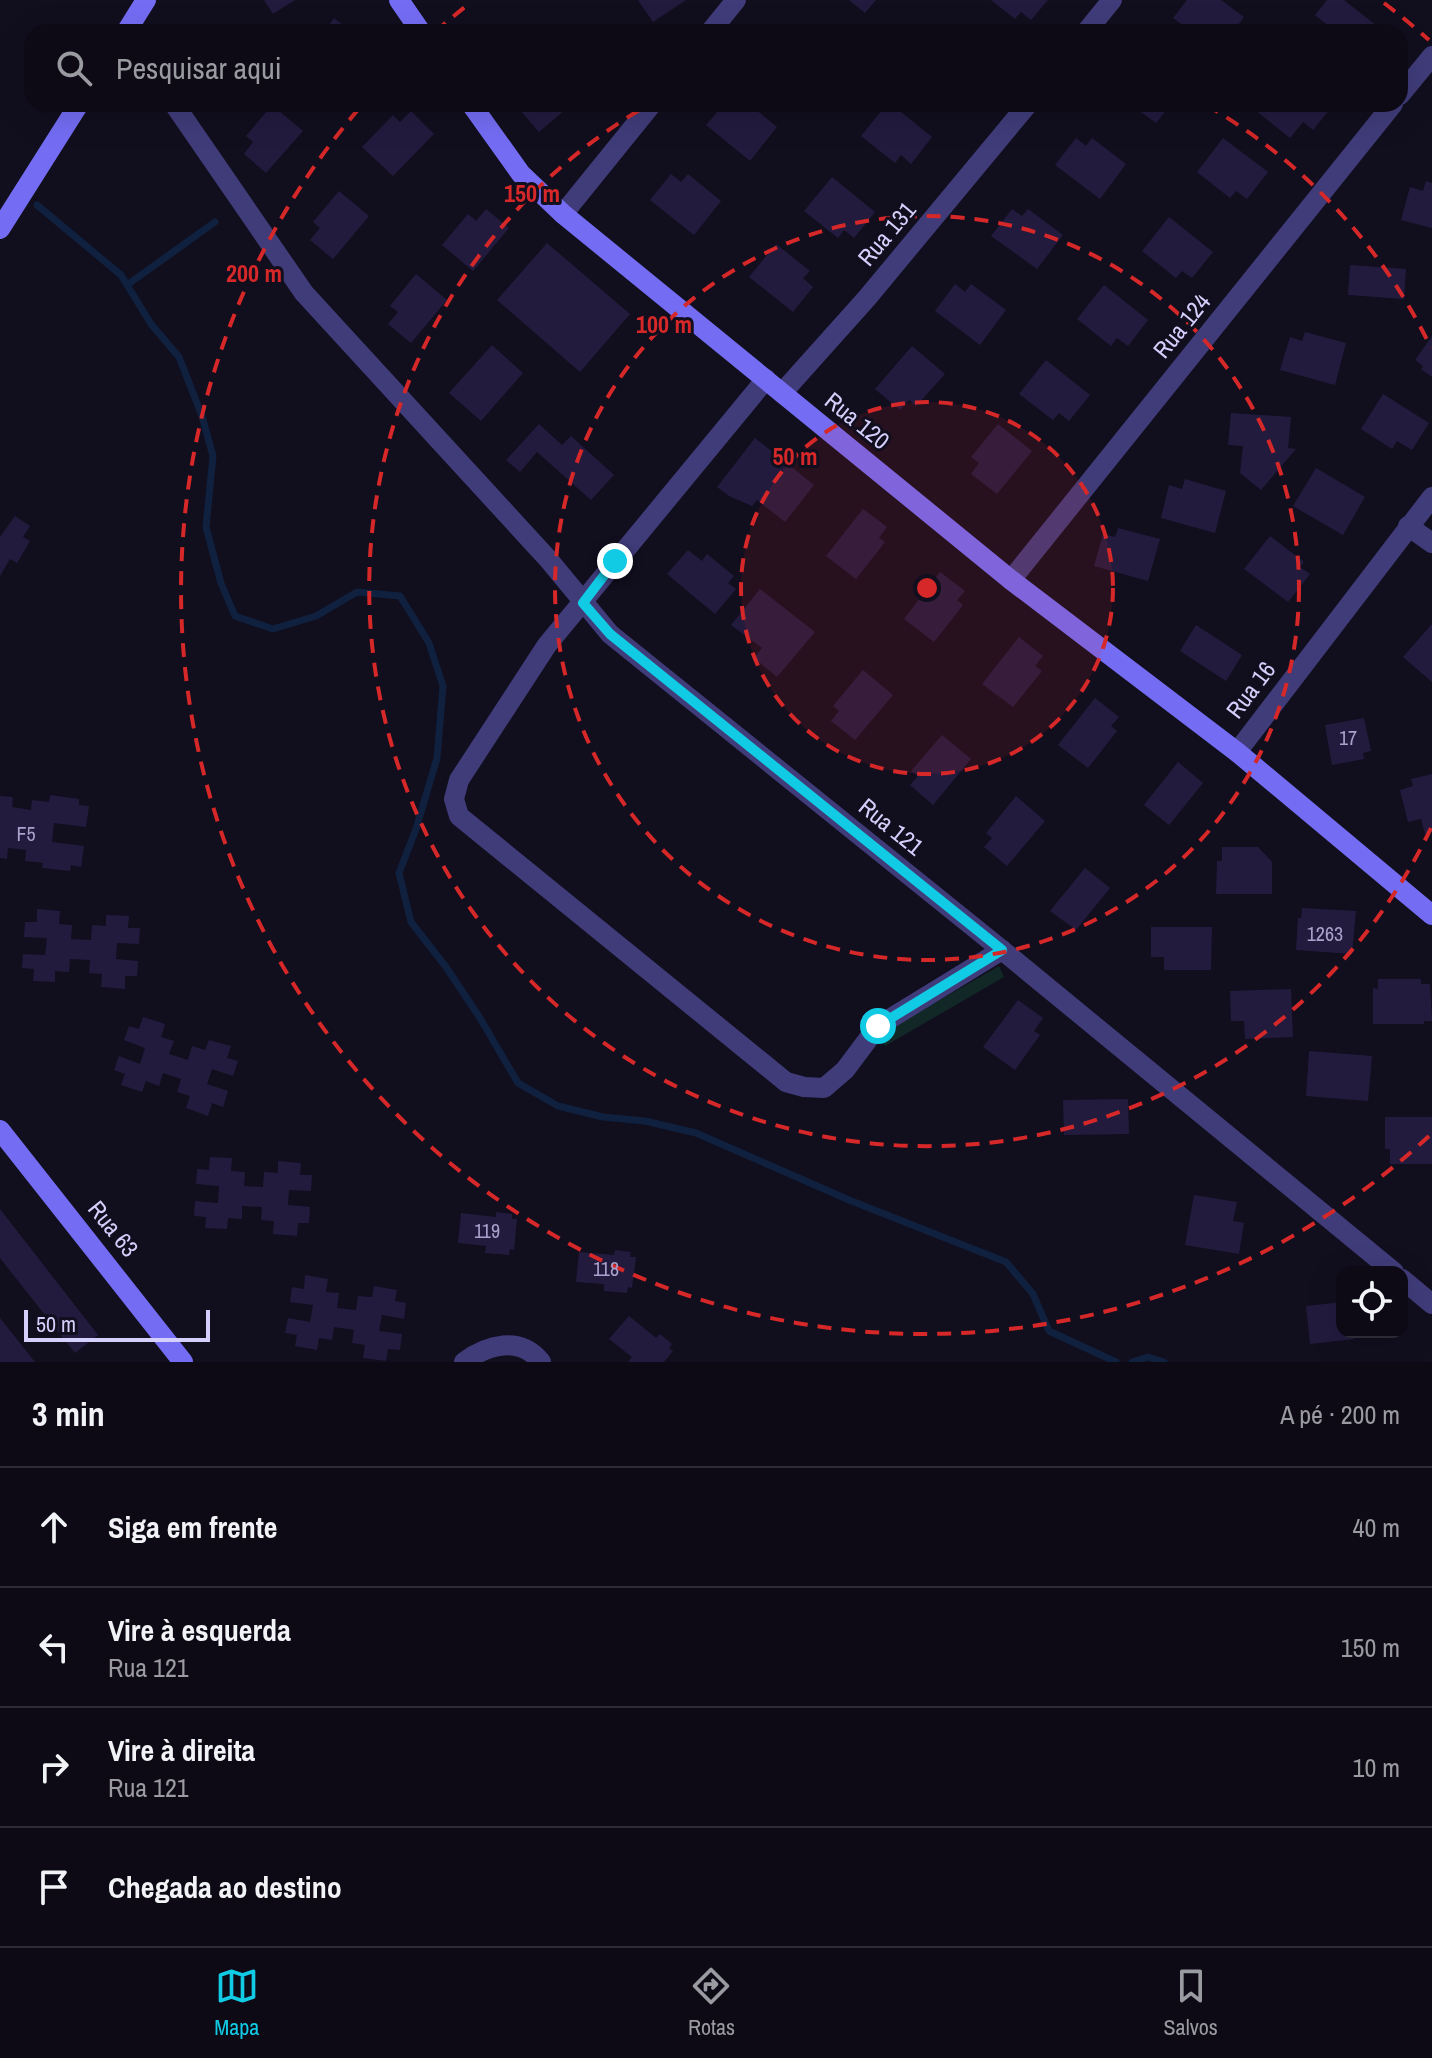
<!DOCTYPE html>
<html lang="pt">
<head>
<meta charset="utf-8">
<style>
  :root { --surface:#0d0a16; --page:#1b1823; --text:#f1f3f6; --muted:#9a9aa1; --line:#2d2b35; --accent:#11cae4 }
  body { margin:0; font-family:"Archivo Narrow",sans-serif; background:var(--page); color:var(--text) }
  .controls { position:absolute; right:24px; bottom:24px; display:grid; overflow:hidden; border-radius:16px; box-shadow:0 8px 32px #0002 }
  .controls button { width:72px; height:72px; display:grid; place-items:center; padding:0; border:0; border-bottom:2px solid var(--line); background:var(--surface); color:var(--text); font:40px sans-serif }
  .scale { position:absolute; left:24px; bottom:20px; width:186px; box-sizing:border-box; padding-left:8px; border:4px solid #d5cffb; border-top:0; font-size:22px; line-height:28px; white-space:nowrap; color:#d5cffb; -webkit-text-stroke:6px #110e1e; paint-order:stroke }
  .stop { position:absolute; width:24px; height:24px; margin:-18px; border:6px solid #11cae4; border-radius:50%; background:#fff }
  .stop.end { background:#11cae4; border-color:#fff; box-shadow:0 2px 8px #0008 }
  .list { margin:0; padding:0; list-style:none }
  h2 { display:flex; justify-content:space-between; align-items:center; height:104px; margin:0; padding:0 32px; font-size:34px }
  h2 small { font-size:26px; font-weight:400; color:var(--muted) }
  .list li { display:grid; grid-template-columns:52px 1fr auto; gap:24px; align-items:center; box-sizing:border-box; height:120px; padding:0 32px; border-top:2px solid var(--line) }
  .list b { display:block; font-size:30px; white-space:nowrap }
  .list p { margin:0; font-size:26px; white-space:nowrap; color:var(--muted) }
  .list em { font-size:26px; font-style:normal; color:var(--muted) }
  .icon { flex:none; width:44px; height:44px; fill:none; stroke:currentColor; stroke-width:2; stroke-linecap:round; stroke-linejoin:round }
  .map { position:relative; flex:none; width:1432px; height:1362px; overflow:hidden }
  .search { position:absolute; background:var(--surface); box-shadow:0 8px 32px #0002; left:24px; right:24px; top:24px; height:88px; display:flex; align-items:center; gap:20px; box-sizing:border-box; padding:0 28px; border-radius:24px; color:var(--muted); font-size:30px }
  .sheet { height:584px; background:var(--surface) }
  nav { display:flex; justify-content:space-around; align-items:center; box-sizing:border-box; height:112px; border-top:2px solid var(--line); background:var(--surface); font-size:22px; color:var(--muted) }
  nav a { display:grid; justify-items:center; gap:4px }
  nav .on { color:var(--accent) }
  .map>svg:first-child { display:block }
  .green { fill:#112827 }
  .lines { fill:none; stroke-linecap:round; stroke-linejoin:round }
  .stream { stroke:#10213f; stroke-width:7 }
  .building { fill:#231b3e }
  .street { stroke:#403c7a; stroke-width:20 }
  .secondary { stroke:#746df4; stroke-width:20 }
  .route { stroke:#11cae4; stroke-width:10 }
  .ring { fill:none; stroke:#d62828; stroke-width:4; stroke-dasharray:14 10 }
  .labels { text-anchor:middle; stroke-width:6; stroke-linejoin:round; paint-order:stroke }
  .number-label { font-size:20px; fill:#a8a2cc }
  .street-label { font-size:24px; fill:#d5cffb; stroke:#110e1e }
  .centre { fill:#d62828; stroke:#110e1e; stroke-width:4 }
  .ring-label { font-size:24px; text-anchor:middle; font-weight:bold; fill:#d62828; stroke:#110e1e; stroke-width:6; stroke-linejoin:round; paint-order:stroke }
</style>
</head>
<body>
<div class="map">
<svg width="1432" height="1362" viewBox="0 0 1432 1362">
  <rect width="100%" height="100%" fill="#110e1e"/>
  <path class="green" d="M999,966l5,11 -119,69 -6,-11z"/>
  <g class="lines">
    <g class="stream">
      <path d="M37,205l84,70 30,49 28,33 23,59 11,40 -7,71 15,56 14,33 38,13 43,-13 41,-24 43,4 29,47 14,43 -6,72 -21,71 -17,44 12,49 35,45 34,51 38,65 40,23 45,11 42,4 51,12 153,67 157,62 27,32 16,37 67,31"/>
      <path d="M127,285l88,-63"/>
      <path d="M1132,1362l16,-5 16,5"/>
    </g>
  </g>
  <g class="building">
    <path d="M264,0h31l-22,14z"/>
    <path d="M638,0h48l-33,22z"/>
    <path d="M849,0h27l-11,13z"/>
    <path d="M991,0h57l-17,20 -10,-8 -6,7z"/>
    <path d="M1187,0h34l23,17 -11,15h-41l-19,-14z"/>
    <path d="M1327,0h17l33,26 -5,6h-36l-21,-17z"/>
    <path d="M334,18l18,14h-28z"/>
    <path d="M525,104h47l-33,28 -20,-23z"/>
    <path d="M724,104h10l4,3 2,-3h9l28,23 -27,34 -44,-36z"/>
    <path d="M887,104h4l41,33 -21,27 -10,-9 -6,8 -34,-27z"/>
    <path d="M1130,104h41l-15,19z"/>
    <path d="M1259,104h67l5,4 -18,22 -10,-8 -13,16 -35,-28z"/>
    <path d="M272,105l31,26 -37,42 -22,-19 9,-12 -7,-6z"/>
    <path d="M411,111l23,23 -41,42 -31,-29 31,-32 7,7z"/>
    <path d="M1076,138l10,8 6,-8 34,26 -26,35 -45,-34z"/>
    <path d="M1223,138l45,34 -21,27 -11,-8 -6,7 -33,-26z"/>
    <path d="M671,174l10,8 7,-8 33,27 -27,34 -44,-35z"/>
    <path d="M832,177l43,35 -21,26 -10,-8 -6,8 -34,-27z"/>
    <path d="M1426,181l6,2v45l-31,-8 9,-33 13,4z"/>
    <path d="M339,191l30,25 -36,43 -23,-19 10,-12 -7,-6z"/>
    <path d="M486,209l23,19 -36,43 -31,-26 26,-31 8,7z"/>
    <path d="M1012,209l10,7 6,-7 35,26 -26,34 -46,-33z"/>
    <path d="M1169,217l44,35 -21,26 -10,-7 -6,7 -34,-27z"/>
    <path d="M547,243l83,71 -50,58 -83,-72z"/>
    <path d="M776,244l34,27 -7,7 10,9 -20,25 -44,-35z"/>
    <path d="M1350,265l56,4 -2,30 -56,-4z"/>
    <path d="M416,274l31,26 -36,43 -23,-19 10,-12 -8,-6z"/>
    <path d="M955,284l10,8 6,-8 35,26 -26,35 -45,-34z"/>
    <path d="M1104,285l44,35 -20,26 -11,-8 -6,8 -34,-27z"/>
    <path d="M1305,332l41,11 -11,42 -55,-15 10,-33 12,4z"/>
    <path d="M1432,336v41l-11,-8 2,-3 -8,-6z"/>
    <path d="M492,345l31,28 -42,48 -32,-28z"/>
    <path d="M912,346l33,28 -29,32 -7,-6 -9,10 -25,-21z"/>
    <path d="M1046,360l44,35 -21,26 -10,-8 -6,7 -34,-26z"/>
    <path d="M1383,394l46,29 -17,27 -15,-9 -5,8 -31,-20z"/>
    <path d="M1231,413l60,4 -3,31 8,1 -35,41 -21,-17 3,-27 -15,-1z"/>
    <path d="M539,424l23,21 9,-9 43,39 -23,25 -54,-48 -17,20 -14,-12z"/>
    <path d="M998,424l34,27 -35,43 -26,-20 8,-11 -8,-6z"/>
    <path d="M755,438l59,47 -29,37 -28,-22 -5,6 -23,-10 -12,-9z"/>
    <path d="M1316,468l49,29 -22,38 -50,-29z"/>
    <path d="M1185,479l41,12 -11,42 -54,-15 8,-33 13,4z"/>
    <path d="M863,509l24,18 -8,11 6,4 -29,37 -30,-23z"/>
    <path d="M15,516l15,10 -7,11 7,4 -13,22 -7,-4 -10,17v-39z"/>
    <path d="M1118,528l42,11 -12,42 -54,-15 9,-32 12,3z"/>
    <path d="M1270,536l34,26 -4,5 10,7 -22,28 -44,-33z"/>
    <path d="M688,550l14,11 5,-7 27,22 -6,7 8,6 -21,25 -48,-40z"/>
    <path d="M940,572l25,19 -8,9 6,5 -29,37 -30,-23z"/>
    <path d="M760,589l55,43 -38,45 -23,-19 8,-10 -31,-23z"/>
    <path d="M1432,624v58l-29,-25z"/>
    <path d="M1196,625l46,30 -16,26 -46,-30z"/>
    <path d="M1019,637l24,19 -8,10 7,5 -29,36 -31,-23z"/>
    <path d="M863,670l30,25 -38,45 -24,-19 8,-10 -6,-5z"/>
    <path d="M1095,698l24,19 -8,9 6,5 -29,37 -30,-23z"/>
    <path d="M1364,718l7,33 -8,2 1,6 -32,6 -7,-40z"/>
    <path d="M942,735l29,24 -38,46 -23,-20 8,-9 -7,-5z"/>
    <path d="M1178,762l25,21 -34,42 -25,-20z"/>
    <path d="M1432,774v58l-7,2 -4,-15 -13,3 -8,-32 13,-4 -2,-7z"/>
    <path d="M50,795l29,4v6l10,1 -3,21 -32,-4 -2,19 32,4 -3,21 -10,-2 -1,6 -28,-3 1,-5 -18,-2 1,-11 -18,-2 -1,11 -7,-1v-62l13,1 -1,10 19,3 1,-10 17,2z"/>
    <path d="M1016,796l29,25 -38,45 -23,-19 8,-9 -6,-5z"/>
    <path d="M1222,847h36l14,15v32h-56l1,-33h5z"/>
    <path d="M1085,868l25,20 -34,42 -26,-19z"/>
    <path d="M1302,908l54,3 -4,43 -56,-4 2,-32h3z"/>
    <path d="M37,909l23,2 -1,13 13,1 -1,14 20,1 1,-15 14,1v-11l23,1 -1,12h12l-1,16 -22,-1 -1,16 22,2 -1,15h-12v13l-24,-2 1,-13 -13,-1 1,-13 -20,-1 -1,13 -14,-1v11l-22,-1 1,-12 -12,-1 1,-14 22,1 2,-17 -23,-1 1,-15h12z"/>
    <path d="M1151,927h61l-1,43h-47v-13h-13z"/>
    <path d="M1378,979h43v5h9l2,37h-8v3h-51v-36l5,1z"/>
    <path d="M1291,989l2,48 -48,2 -1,-18h-13l-1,-30z"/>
    <path d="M1018,1000l25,18 -9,13 6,4 -25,35 -32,-23z"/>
    <path d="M143,1017l22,7 -4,13 13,4 -5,13 19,6 4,-14 13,4 4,-10 22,6 -4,12 11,3 -5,15 -21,-7 -5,15 21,7 -5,16 -11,-4 -4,13 -22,-8 4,-12 -13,-4 4,-13 -18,-6 -4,13 -13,-5 -4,11 -21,-7 4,-11 -11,-4 5,-14 21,8 5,-16 -21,-8 5,-14 10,3z"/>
    <path d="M1309,1051l63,5 -4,45 -62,-5z"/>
    <path d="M1128,1099l1,35 -65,1 -1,-35z"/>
    <path d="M1385,1117h47v47h-42v-15h-5z"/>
    <path d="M210,1157l22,1 -1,13 14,1 -1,14 19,1 1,-15 14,1v-12l23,2 -1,12h12l-1,16 -22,-1 -1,15 22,2 -1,16h-11l-1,13 -24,-2 1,-13 -13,-1 1,-13 -20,-1v13l-14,-1 -1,11 -22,-1 1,-11 -12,-1 1,-15 23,2 1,-17 -23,-2 1,-15 12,1z"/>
    <path d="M1194,1195l43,7 -4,19 11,2 -5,31 -54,-9z"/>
    <path d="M0,1209l98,126 -23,18 -75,-95z"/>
    <path d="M496,1212l16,2v5h5l-3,31 -4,-1 -1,6 -24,-2 1,-7 -28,-3 3,-30 35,4z"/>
    <path d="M615,1250l16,2 -1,5h6l-4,31 -4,-1 -1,6 -23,-2v-7l-28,-2 3,-30 35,3z"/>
    <path d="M305,1275l23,4 -2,13 13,1 -2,15 19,2 2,-14 14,1 2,-11 23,4 -2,11 11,2 -2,16 -22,-4 -3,16 23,3 -2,16 -12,-1 -2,12 -23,-3 2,-13 -13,-2 2,-13 -20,-3 -2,13 -13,-2 -2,12 -22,-4 2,-11 -12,-2 3,-15 22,4 3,-17 -23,-3 2,-15 12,2z"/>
    <path d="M1342,1302v30h12v7l-44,5 -4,-38z"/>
    <path d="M629,1316l27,22 4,-4 12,10 -3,4 4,3 -9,11h-36l4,-5 -23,-18z"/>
    <path d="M0,1318l35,44h-35z"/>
  </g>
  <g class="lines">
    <g class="street">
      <path d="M710,32l26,-32"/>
      <path d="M1086,32l26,-32"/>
      <path d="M1400,95l32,-39"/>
      <path d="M174,104l130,189 244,266 62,75 392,316 392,322"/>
      <path d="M563,214l89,-110"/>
      <path d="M766,379l-219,266 -88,135 -5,19 5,17 327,266 18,5 20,1 21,-18 33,-44 124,-76"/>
      <path d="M782,393l85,-95 161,-194"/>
      <path d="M1408,526l24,17"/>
      <path d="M1011,580l382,-476"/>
      <path d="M1237,752l195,-255"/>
      <path d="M1402,1279l30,25"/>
      <path d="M464,1362c23,-17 56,-27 77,0"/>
    </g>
    <g class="secondary">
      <path d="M399,0l22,32"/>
      <path d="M126,32l20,-32"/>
      <path d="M471,104l50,70 42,40 448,366 226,172 195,163"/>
      <path d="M0,229l79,-125"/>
      <path d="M0,1130l183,232"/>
    </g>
  </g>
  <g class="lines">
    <path class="route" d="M615,561l-32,42 27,31 392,316 -124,76"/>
  </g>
  <circle cx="927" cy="588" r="186" fill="#d62828" fill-opacity=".12"/>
  <g class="ring">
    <circle cx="927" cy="588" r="186"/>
    <circle cx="927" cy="588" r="372"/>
    <path d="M1431 828A558 558 0 1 1 648 105M883 32A558 558 0 0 1 971 32M1206 105A558 558 0 0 1 1431 348"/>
    <path d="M1429 1136A743 743 0 0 1 362 105M435 32A743 743 0 0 1 470 3M1384 3A743 743 0 0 1 1429 40"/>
  </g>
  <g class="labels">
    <g class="number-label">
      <text x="1348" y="745">17</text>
      <text x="26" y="841">F5</text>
      <text x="1325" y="941">1263</text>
      <text x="487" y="1238">119</text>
      <text x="606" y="1276">118</text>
    </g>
    <g class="street-label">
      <text transform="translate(887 234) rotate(-50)" y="8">Rua 131</text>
      <text transform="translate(1182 326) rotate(-51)" y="8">Rua 124</text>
      <text transform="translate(857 421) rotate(39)" y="8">Rua 120</text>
      <text transform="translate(1251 690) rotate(-53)" y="8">Rua 16</text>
      <text transform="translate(891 827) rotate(39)" y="8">Rua 121</text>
      <text transform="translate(113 1229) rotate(51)" y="8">Rua 63</text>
    </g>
  </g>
  <circle cx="927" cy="588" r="12" class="centre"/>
  <g class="ring-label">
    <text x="532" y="202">150 m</text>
    <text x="254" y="282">200 m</text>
    <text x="664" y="333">100 m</text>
    <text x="795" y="465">50 m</text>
  </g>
</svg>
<div class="controls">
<button><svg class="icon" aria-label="locate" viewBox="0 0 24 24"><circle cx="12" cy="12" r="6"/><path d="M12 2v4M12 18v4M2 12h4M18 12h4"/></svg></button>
</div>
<div class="scale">50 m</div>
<div class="stop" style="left:878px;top:1026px"></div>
<div class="stop end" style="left:615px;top:561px"></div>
<div class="search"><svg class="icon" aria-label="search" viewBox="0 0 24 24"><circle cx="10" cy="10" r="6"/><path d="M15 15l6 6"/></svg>Pesquisar aqui</div>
</div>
<section class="sheet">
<h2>3 min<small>A pé · 200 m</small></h2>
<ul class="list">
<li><svg class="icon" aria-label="ahead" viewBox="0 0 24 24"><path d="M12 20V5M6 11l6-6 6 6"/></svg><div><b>Siga em frente</b></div><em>40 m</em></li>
<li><svg class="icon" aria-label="left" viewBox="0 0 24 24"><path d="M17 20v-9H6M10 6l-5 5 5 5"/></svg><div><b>Vire à esquerda</b><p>Rua 121</p></div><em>150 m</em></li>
<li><svg class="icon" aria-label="right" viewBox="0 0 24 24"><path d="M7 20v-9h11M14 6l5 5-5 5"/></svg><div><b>Vire à direita</b><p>Rua 121</p></div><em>10 m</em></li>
<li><svg class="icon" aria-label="arrive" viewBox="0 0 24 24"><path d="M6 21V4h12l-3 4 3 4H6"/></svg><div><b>Chegada ao destino</b></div></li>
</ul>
</section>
<nav>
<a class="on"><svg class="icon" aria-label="map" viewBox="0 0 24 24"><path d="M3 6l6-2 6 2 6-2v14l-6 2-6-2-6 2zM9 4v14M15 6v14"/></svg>Mapa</a>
<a><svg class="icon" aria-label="directions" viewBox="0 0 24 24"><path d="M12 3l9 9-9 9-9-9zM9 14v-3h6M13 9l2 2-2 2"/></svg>Rotas</a>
<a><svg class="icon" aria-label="saved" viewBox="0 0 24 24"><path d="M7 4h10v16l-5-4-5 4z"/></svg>Salvos</a>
</nav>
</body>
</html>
